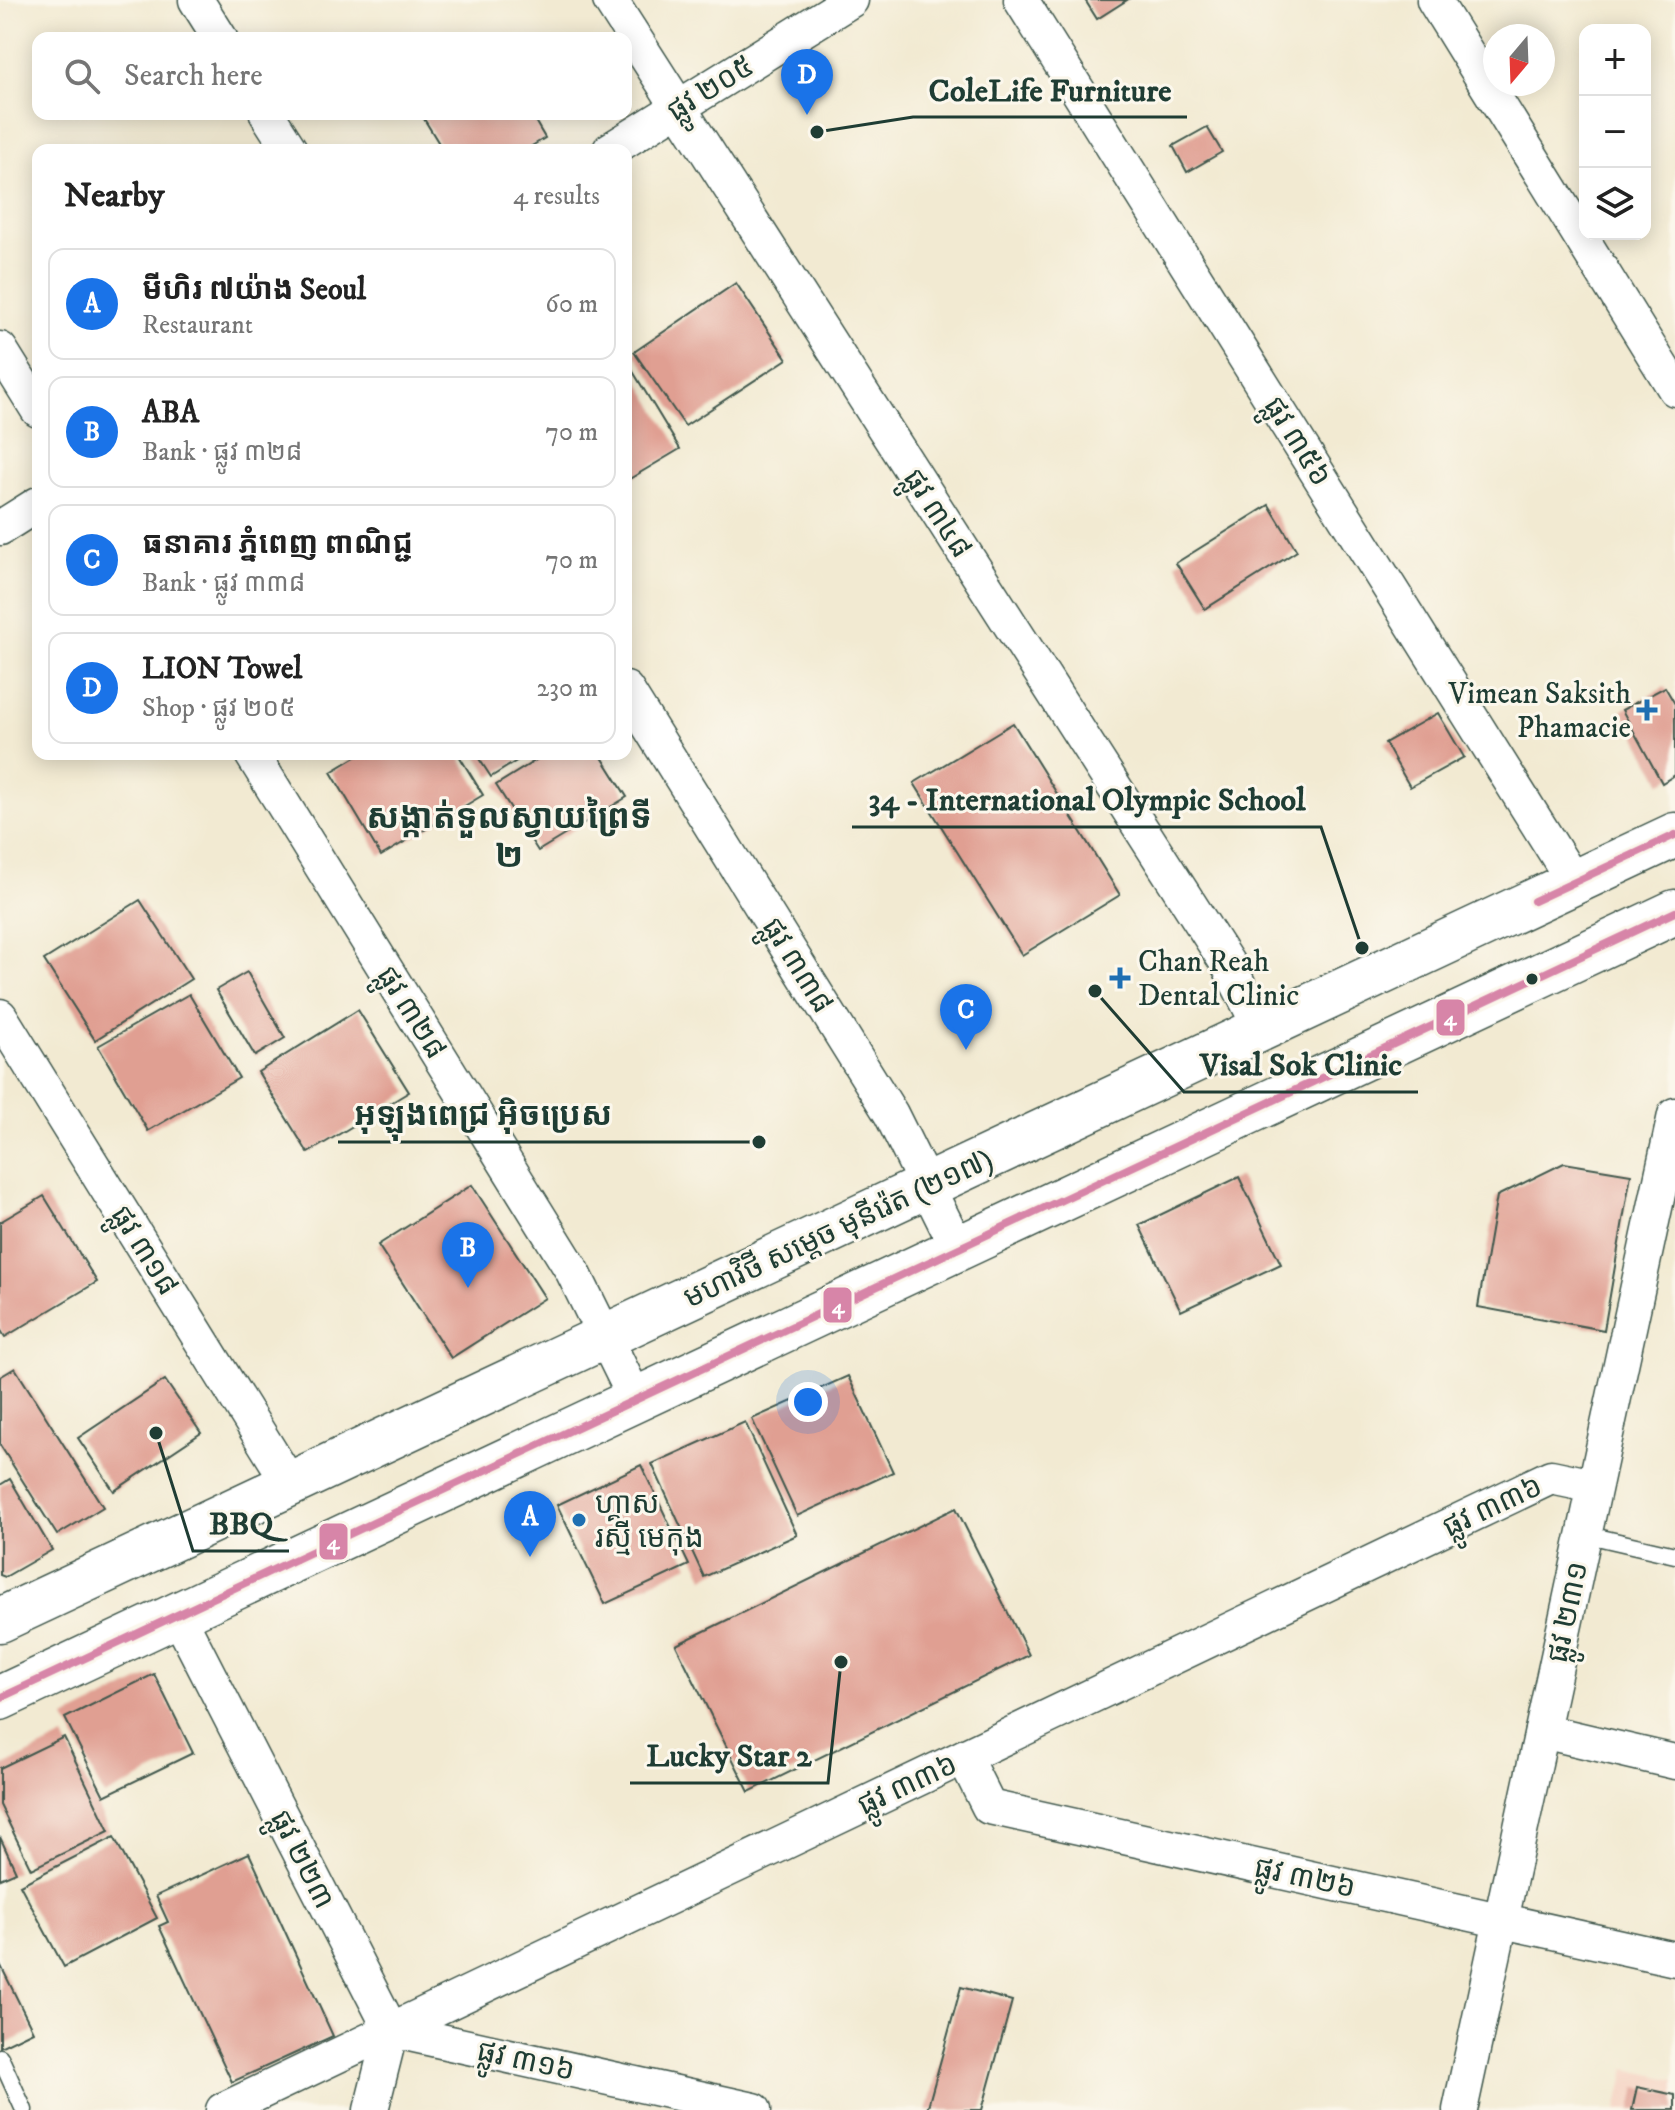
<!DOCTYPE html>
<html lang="en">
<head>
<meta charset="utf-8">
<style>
  :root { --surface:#fff; --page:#f6f6f6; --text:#222; --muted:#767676; --line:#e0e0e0; --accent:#1a73e8 }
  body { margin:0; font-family:"IM FELL DW Pica","Noto Sans Khmer",serif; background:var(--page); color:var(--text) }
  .controls { position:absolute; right:24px; top:24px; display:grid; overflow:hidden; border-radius:16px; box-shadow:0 4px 20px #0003 }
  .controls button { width:72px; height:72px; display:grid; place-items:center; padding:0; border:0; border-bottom:2px solid var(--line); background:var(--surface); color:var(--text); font:40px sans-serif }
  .compass { position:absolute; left:1483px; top:24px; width:72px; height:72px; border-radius:50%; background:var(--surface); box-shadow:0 4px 20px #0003; rotate:199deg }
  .you { position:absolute; left:808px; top:1402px; width:28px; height:28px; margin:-20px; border:6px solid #fff; border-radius:50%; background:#1a73e8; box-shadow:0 0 0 12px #1a73e833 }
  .badge { display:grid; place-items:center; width:52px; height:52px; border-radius:50%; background:var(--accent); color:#fff; font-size:26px; font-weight:700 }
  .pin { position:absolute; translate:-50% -66px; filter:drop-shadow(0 2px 4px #0008) }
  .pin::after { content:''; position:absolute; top:42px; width:28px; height:24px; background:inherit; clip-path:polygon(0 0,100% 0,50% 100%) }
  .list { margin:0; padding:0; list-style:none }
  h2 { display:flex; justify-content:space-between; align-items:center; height:104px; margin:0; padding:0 32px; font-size:34px }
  h2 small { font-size:26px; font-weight:400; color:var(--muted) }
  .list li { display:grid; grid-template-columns:52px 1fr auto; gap:24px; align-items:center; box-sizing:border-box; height:112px; margin:0 16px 16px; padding:0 16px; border:2px solid var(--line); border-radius:16px }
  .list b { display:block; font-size:30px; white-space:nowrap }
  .list p { margin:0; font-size:26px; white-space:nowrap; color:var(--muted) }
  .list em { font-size:26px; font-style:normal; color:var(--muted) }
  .icon { flex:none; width:44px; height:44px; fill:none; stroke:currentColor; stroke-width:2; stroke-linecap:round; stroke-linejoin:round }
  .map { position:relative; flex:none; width:1675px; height:2110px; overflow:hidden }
  .search { position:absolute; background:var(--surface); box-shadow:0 4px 20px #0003; left:32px; top:32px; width:600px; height:88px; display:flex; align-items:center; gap:20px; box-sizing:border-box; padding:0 28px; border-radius:16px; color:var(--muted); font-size:30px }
  .panel { position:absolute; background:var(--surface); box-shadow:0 4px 20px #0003; left:32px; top:144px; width:600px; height:616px; border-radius:16px }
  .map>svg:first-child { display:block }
  .built { fill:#f5d3c2 }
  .building { fill:#e09f92 }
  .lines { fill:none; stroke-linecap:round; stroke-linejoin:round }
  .lane-casing { stroke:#3f574c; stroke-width:19 }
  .street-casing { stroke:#3f574c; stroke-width:37 }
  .primary-casing { stroke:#3f574c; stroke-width:47 }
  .lane { stroke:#fff; stroke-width:16 }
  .street { stroke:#fff; stroke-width:34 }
  .primary { stroke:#fff; stroke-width:44 }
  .bus-1-casing { stroke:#fbf7ec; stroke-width:14 }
  .bus-1 { stroke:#d785a8; stroke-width:8 }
  .poi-dot { fill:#1f6fb2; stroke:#fbf7ec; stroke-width:3 }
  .bus-dot { fill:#1f3d34; stroke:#fbf7ec; stroke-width:3 }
  .labels { text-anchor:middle; stroke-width:6; stroke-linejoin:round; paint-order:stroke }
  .street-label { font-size:30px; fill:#1f3d34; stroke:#fbf7ec }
  .poi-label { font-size:30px; fill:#1f3d34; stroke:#fbf7ec; text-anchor:start }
  .quarter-label { font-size:34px; font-weight:bold; fill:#1f3d34; stroke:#fbf7ec }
  .leader { fill:none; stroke:#1f3d34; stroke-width:3 }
  .callout-dot { fill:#1f3d34; stroke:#fbf7ec; stroke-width:3 }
  .callout-label { font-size:32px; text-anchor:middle; font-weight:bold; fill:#1f3d34; stroke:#fbf7ec; stroke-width:6; stroke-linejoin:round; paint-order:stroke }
  .line-badge { stroke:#fbf7ec; stroke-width:3 }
  .badge-label { font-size:22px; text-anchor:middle; font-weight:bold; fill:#fff }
</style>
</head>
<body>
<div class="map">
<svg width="1675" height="2110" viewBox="0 0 1675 2110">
  <rect width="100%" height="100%" fill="#fbf7ec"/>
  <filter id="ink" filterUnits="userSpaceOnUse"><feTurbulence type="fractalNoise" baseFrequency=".0125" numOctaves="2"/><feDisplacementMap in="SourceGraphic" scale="16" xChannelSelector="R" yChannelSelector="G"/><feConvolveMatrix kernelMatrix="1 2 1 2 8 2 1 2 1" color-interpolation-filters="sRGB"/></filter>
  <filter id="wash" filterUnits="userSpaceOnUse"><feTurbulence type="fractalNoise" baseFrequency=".006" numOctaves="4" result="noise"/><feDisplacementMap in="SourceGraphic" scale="32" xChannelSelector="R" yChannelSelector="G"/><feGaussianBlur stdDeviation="1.8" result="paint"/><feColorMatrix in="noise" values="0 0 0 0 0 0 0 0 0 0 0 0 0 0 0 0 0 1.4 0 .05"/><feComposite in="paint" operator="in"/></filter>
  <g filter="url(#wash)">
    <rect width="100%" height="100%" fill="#f2ead2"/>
    <path class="built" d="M1626,2069l49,11v30h-58z"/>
    <g id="blocks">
      <g class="building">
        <path d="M1085,0h42l-30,19z"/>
        <path d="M421,114h110l14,24 -20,12h-82z"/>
        <path d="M1207,127l15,25 -35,20 -14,-26z"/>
        <path d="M736,283l51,76 -102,67 -51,-74z"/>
        <path d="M626,360l54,89 -54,32z"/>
        <path d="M1269,505l28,46 -92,58 -29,-46z"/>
        <path d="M1665,687l10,17v71l-13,8 -40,-73z"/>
        <path d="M1438,713l26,44 -54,30 -25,-44z"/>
        <path d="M1013,723l107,172 -98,60 -108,-172z"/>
        <path d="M361,754h97l25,41 -102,61 -50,-84z"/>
        <path d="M476,754h38l4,6 -27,17z"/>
        <path d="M546,754h54l27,43 -89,54 -42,-66z"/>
        <path d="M140,900l51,79 -96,61 -51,-80z"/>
        <path d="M247,972l38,66 -30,18 -39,-66z"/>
        <path d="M189,994l50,84 -91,53 -50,-85z"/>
        <path d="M358,1010l51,82 -101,61 -50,-81z"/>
        <path d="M1564,1163l67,11 -27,156 -126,-23 19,-111z"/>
        <path d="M1239,1177l42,87 -100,47 -42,-86z"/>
        <path d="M472,1185l73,113 -94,60 -73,-113z"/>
        <path d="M44,1196l53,86 -92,55 -5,-8v-107z"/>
        <path d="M15,1368l88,139 -46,28 -57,-90v-68z"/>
        <path d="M848,1376l45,96 -96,44 -45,-97z"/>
        <path d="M165,1380l36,53 -87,58 -36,-53z"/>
        <path d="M745,1422l52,113 -93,42 -52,-113z"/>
        <path d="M641,1465l48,100 -84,39 -48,-99z"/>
        <path d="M10,1479l42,71 -47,27 -5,-2v-90z"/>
        <path d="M956,1508l73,147 -280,137 -73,-147z"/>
        <path d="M154,1674l39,79 -89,43 -39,-78z"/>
        <path d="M64,1737l45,94 -78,38 -31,-64v-37z"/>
        <path d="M0,1837l16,35 -16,7z"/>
        <path d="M114,1837l43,81 -93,49 -44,-82z"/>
        <path d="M249,1853l84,183 -101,46 -73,-156 9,-4 -12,-26z"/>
        <path d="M0,1964l33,67 -33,16z"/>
        <path d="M961,1987l51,14 -30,109h-55z"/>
        <path d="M1637,2087l38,8v15h-43z"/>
      </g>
    </g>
  </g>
  <g filter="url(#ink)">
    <use href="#blocks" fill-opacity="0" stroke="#3f574c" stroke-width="2"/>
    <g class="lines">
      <defs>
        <g id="lane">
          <path d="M1584,1534l91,21"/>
          <path d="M0,2057l24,53"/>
        </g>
        <g id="street">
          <path d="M196,0l24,38"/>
          <path d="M610,0l619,966 32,63"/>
          <path d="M1021,0l553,882"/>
          <path d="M1434,0l241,389"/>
          <path d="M267,114l23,36"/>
          <path d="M610,150l241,-150"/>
          <path d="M0,349l38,61"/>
          <path d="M0,528l38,-24"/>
          <path d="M626,689l265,425 67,135"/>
          <path d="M252,754l320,516 64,130"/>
          <path d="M0,1016l290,468"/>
          <path d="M178,1615l213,415 -20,80"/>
          <path d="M1542,1731l133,31"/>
          <path d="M964,1757l25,50 686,152"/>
          <path d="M391,2030l363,80"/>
          <path d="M223,2110l1328,-633 43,9"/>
          <path d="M1460,2110l215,-995"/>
        </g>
        <g id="primary">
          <path d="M0,1620l1675,-785"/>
          <path d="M0,1698l1675,-786"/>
        </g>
      </defs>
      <use href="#lane" class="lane-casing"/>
      <use href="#street" class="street-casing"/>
      <use href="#primary" class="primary-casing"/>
      <use href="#lane" class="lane"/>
      <use href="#street" class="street"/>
      <use href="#primary" class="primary"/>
      <defs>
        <g id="bus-1">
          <path d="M1534,901l141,-66"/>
          <path d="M0,1698l1675,-786"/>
        </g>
      </defs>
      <use href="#bus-1" class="bus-1-casing"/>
      <use href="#bus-1" class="bus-1"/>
    </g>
  </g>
  <g class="poi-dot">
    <path d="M1643 698h8v8h8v8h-8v8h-8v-8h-8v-8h8z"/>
    <path d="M1116 966h8v8h8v8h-8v8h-8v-8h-8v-8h8z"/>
    <circle cx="579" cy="1520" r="8"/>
  </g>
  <circle class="bus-dot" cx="1532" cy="979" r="7"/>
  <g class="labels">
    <g class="street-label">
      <text transform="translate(710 88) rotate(-32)" y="10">ផ្លូវ ២០៥</text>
      <text transform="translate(1298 441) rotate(58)" y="10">ផ្លូវ ៣៥៦</text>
      <text transform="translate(938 513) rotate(57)" y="10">ផ្លូវ ៣៤៨</text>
      <text transform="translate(798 965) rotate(58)" y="10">ផ្លូវ ៣៣៨</text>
      <text transform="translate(412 1012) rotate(58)" y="10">ផ្លូវ ៣២៨</text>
      <text transform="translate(838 1228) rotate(-25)" y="10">មហាវិថី សម្តេច មុនីរ៉េត (២១៧)</text>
      <text transform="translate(145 1250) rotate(58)" y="10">ផ្លូវ ៣១៨</text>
      <text transform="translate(1492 1506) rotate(-25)" y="10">ផ្លូវ ៣៣៦</text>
      <text transform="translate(1567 1612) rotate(-78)" y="10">ផ្លូវ ២៣១</text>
      <text transform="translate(907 1784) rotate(-25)" y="10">ផ្លូវ ៣៣៦</text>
      <text transform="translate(303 1859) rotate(63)" y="10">ផ្លូវ ២២៣</text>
      <text transform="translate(1305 1877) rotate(12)" y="10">ផ្លូវ ៣២៦</text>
      <text transform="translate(526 2060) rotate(12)" y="10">ផ្លូវ ៣១៦</text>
    </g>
    <g class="poi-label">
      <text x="1631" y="703" text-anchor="end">Vimean Saksith<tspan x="1631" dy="34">Phamacie</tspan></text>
      <text x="1138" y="971">Chan Reah<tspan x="1138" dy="34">Dental Clinic</tspan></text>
      <text x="595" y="1513">ហ្គាស<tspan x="595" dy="34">រស្មី មេកុង</tspan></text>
    </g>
    <g class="quarter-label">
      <text x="509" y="828">សង្កាត់ទួលស្វាយព្រៃទី<tspan x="509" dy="39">២</tspan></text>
    </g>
  </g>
  <path class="leader" d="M817 132L913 117H1187M1362 948L1321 827H852M1095 991L1184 1092H1418M759 1142L628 1142H338M156 1433L193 1551H289M841 1662L828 1783H630"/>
  <g class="callout-dot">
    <circle cx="817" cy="132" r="8"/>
    <circle cx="1362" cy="948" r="8"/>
    <circle cx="1095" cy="991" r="8"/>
    <circle cx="759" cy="1142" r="8"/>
    <circle cx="156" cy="1433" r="8"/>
    <circle cx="841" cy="1662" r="8"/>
  </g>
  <g class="callout-label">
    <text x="1050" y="101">ColeLife Furniture</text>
    <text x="1087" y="810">34 - International Olympic School</text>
    <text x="1301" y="1075">Visal Sok Clinic</text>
    <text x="483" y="1125">អុឡុងពេជ្រ អ៊ិចប្រេស</text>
    <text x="241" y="1534">BBQ</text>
    <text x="729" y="1766">Lucky Star 2</text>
  </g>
  <g class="line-badge">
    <rect x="1435" y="998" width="31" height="39" rx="8" fill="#d785a8"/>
    <rect x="822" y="1286" width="31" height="38" rx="8" fill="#d785a8"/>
    <rect x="318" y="1522" width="31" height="39" rx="8" fill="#d785a8"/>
  </g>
  <g class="badge-label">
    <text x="1450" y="1025">4</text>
    <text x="838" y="1313">4</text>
    <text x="333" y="1549">4</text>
  </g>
</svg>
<div class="controls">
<button>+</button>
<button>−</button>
<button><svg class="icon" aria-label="layers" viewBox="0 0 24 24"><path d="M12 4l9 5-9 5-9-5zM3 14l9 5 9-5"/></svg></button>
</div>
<svg class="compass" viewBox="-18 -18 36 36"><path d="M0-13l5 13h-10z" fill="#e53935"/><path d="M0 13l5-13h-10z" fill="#767676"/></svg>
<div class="you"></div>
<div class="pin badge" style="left:530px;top:1557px">A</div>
<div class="pin badge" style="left:468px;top:1288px">B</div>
<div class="pin badge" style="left:966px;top:1050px">C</div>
<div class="pin badge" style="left:807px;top:115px">D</div>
<div class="search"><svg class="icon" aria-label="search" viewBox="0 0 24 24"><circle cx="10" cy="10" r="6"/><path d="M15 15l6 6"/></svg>Search here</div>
<section class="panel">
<h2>Nearby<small>4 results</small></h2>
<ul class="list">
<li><span class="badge">A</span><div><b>មីហិរ ៧យ៉ាង Seoul</b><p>Restaurant</p></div><em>60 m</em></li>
<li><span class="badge">B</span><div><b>ABA</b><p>Bank · ផ្លូវ ៣២៨</p></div><em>70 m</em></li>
<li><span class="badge">C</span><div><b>ធនាគារ ភ្នំពេញ ពាណិជ្ជ</b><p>Bank · ផ្លូវ ៣៣៨</p></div><em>70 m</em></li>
<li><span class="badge">D</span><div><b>LION Towel</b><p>Shop · ផ្លូវ ២០៥</p></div><em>230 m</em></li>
</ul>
</section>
</div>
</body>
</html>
